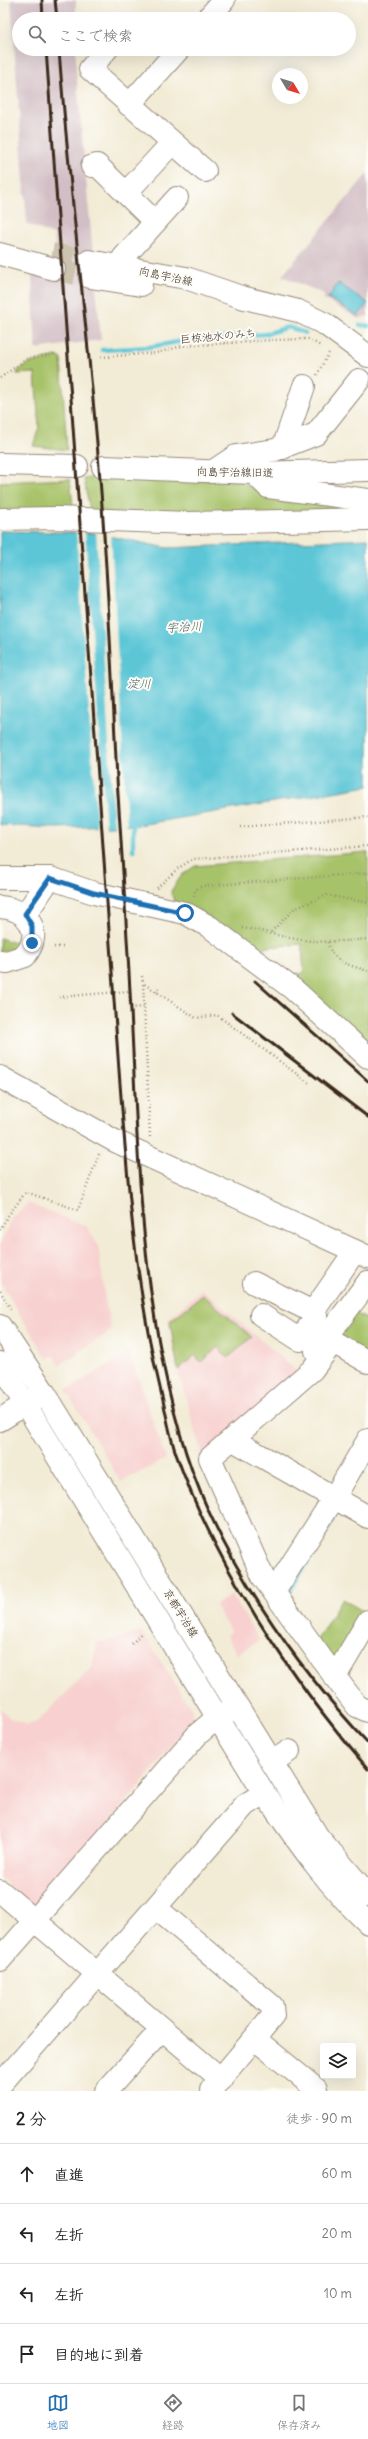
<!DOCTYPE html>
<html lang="ja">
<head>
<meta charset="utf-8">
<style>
  :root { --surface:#fff; --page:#f2f2f2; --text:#222; --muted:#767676; --line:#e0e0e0; --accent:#1f6fb2 }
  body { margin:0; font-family:Delius,"Klee One",sans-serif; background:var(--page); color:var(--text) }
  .controls { position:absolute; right:12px; bottom:12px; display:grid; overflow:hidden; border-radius:4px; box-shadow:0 4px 16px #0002 }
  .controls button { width:36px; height:36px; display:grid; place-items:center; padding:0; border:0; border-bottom:1px solid var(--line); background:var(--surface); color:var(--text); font:20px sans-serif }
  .compass { position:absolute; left:272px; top:68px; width:36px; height:36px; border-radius:50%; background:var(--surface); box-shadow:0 4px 16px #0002; rotate:128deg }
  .stop { position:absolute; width:12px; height:12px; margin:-9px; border:3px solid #1f6fb2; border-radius:50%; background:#fff }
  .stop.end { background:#1f6fb2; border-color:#fff; box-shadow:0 1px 4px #0008 }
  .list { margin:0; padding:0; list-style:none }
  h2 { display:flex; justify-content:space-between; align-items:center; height:52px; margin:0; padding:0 16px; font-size:17px }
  h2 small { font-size:13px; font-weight:400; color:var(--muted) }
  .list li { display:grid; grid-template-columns:26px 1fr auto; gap:12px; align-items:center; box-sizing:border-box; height:60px; padding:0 16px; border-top:1px solid var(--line) }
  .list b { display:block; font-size:15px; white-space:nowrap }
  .list em { font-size:13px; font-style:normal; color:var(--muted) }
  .icon { flex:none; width:22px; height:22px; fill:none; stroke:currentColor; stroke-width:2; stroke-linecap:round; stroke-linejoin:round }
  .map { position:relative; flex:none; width:368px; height:2091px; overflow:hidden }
  .search { position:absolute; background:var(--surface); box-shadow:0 4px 16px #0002; left:12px; right:12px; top:12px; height:44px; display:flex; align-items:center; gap:10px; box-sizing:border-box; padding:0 14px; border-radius:22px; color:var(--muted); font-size:15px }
  .sheet { height:292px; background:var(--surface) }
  nav { display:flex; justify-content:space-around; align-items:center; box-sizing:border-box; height:56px; border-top:1px solid var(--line); background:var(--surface); font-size:11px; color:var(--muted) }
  nav a { display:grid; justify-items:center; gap:2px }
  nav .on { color:var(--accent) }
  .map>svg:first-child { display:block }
  .built { fill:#f7d0cf }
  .industrial { fill:#d2bec5 }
  .green { fill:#a7c369; stroke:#717644 }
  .water { fill:#5cc6d7; stroke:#4c787a }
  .pier { fill:#f2ebd5 }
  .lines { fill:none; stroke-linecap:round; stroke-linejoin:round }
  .stream { stroke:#5cc6d7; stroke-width:4.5 }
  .major-tunnel { stroke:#cdc4b0; stroke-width:22; stroke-dasharray:22 11; stroke-linecap:butt }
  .minor-casing { stroke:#968a7a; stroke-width:24 }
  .major-casing { stroke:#968a7a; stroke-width:24 }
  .path { stroke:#968a7a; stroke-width:2.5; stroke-dasharray:1 3; stroke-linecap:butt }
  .minor { stroke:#fff; stroke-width:22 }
  .major { stroke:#fff; stroke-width:22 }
  .rail { stroke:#3b2a1e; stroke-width:3 }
  .route { stroke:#1f6fb2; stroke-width:5 }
  .labels { text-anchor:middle; stroke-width:4; stroke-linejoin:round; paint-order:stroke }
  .street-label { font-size:11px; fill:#3b2a1e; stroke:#fdfcf7 }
  .water-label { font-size:12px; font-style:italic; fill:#47615f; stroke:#fdfcf7 }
</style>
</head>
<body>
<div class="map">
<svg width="368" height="2091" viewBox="0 0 368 2091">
  <rect width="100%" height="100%" fill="#fdfcf7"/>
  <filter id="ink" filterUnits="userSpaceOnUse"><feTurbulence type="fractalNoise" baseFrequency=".025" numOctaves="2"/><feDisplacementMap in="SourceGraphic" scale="8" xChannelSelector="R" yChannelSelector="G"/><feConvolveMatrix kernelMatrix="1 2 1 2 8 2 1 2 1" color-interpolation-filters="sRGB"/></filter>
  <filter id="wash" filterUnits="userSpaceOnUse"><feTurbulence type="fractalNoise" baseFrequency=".012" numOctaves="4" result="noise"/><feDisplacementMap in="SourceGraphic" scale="16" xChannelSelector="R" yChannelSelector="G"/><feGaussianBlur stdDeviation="0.9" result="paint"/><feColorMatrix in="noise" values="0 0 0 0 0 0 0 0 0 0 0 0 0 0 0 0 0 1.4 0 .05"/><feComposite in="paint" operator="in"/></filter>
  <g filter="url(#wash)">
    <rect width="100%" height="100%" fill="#f2ebd5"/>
    <g class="built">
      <path d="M28,1203l58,23 12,19 8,61 6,24 -53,35 -6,-10 -6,4 -47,-77v-38l12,-25z"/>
      <path d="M202,1289l97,84 -97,82 -24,-85 -10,-50z"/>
      <path d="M129,1353l37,106 -45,23 -55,-92z"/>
      <path d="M232,1595l27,45 -22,14 -11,-19 5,-3 -16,-27z"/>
      <path d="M142,1632l51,80 -4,13 -147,180h-10l-32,-28v-168l10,9 17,7 10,-3 55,-55 5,-24z"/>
    </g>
    <g class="industrial">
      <path d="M11,0h65v19h-57v30h57v22l25,269 -65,9 -4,-75 25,-1 -3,-38 -27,-11z"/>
      <path d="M368,173v145l-2,-2 -7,3 -35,-20v-5l-42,-18z"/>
    </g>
    <g class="green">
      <path d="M56,356l5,2 6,92 -34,-4 6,-19 -4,-54 -18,1 1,-3 10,-7z"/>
      <path d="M102,476l138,5 14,8 105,15 9,11 -277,1 -7,-37z"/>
      <path d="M70,479l4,36h-74v-33z"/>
      <path d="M368,852v193l-80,-70 16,-2 -2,-29 -46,4 -82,-46 -3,-11 11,-16 13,-9z"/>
      <path d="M0,938l18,6 -5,5 -13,3z"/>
      <path d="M203,1295l49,42 -24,21 -10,-11 -17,15 -6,-7 -17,15 -8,-49z"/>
      <path d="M351,1311l17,9v35l-31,-17z"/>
      <path d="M342,1599l26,15 -33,53 -20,-24z"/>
    </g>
    <g class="water">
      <path d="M338,283l30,20 -10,13 -30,-18z"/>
      <path d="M0,531l94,2 73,15 201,-9v247l-229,39 -84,3 -55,-3z"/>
    </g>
    <g class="pier">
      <path d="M76,530l9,1 21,297h-9z"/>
      <path d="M96,531l15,3 16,293h-13z"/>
    </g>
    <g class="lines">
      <g class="stream">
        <path d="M360,325l8,1"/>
        <path d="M102,350l47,-3 29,-5 88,-8 22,-7 17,6"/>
        <path d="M133,820v31"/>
        <path d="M362,1472l6,-10"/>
        <path d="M287,1595l45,-74"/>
      </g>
    </g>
  </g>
  <g filter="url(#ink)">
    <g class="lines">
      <g class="major-tunnel">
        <path d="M52,254l37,7"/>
        <path d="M54,269l36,8"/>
      </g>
      <defs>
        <g id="minor">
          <path d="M207,19l17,-19"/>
          <path d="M107,49l-17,20 115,102"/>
          <path d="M129,105l50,-56"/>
          <path d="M92,166l5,-1 58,57"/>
          <path d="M126,193l46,-50"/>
          <path d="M123,258l54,-60"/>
          <path d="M283,448l21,-62"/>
          <path d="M0,464l77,2"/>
          <path d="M103,467l151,6 114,-3"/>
          <path d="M212,472l24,-16 39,-6 41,-16 43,-54"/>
          <path d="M254,473l14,14 100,13"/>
          <path d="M0,519l56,-1 133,5 179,-4"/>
          <path d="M0,878h50l44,15 91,20 25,14 83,62 75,68"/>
          <path d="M0,907c28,2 44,24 25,49l-18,6 -7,-1"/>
          <path d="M25,915l25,-37"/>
          <path d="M0,1077l113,63 255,117"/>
          <path d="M254,1283l59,29"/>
          <path d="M261,1315l39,25 16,-24 -3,-4 42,-61"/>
          <path d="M316,1351l52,-69"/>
          <path d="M368,1362l-35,-20 -21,28 -102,88 53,119 72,100 22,29 11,5"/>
          <path d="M0,1420l41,-26"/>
          <path d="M233,1440l135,77"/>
          <path d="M274,1592l60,-94 34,-58"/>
          <path d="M335,1677l33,-56"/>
          <path d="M272,1762l17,-11"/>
          <path d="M0,1891l221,188"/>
          <path d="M156,1908l116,98 1,10 -62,74"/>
          <path d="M0,1960l198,-226 19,-16 17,-10"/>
          <path d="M255,2039l61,50 -2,2"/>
          <path d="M0,2085l245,-280 19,-12"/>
          <path d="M106,2091l55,-61"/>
        </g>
        <g id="major">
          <path d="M0,254l54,15"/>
          <path d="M89,261l97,17 55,19 57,14 27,13 43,32"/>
          <path d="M90,277l51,8"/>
          <path d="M0,1326l44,66 274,445 50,58"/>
          <path d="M0,1363l264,430c32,46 63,92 104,130"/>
        </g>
      </defs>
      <use href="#minor" class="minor-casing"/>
      <use href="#major" class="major-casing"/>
      <g class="path">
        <path d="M101,357l55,-4 26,-7 90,-6 36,-1 13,7"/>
        <path d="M317,375l13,-24"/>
        <path d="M0,378l28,-20 28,-4"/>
        <path d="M240,827l128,-10"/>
        <path d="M157,888l20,-19 16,-10 175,-13"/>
        <path d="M194,896l1,-6 7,-4 166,-13"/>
        <path d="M242,928c21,2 41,10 61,12 22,3 43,1 65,-1"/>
        <path d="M271,932l23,-23 33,-14 41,8"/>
        <path d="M328,942c4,21 22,23 40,29"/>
        <path d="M54,947h9"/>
        <path d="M142,976l1,7"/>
        <path d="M156,992l4,-6"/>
        <path d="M59,997l70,-6 1,17 14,-1"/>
        <path d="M150,1137l-7,-154 53,35 21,-3 92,68"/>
        <path d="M0,1230l7,-13 19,-25 52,18 21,-56"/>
        <path d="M0,1291l12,20"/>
        <path d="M132,1644l10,-12"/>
      </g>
      <use href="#minor" class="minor"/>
      <use href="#major" class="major"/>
      <g class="rail">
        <path d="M42,0l1,19"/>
        <path d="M55,0l2,19"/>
        <path d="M46,49l74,1035c8,103 16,207 41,308 5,20 8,42 15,62 41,114 114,224 192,315"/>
        <path d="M59,49c10,144 30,287 41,430 8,100 12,200 17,300 6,91 12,182 16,273 6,135 12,272 53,401 34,105 107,210 182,290"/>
        <path d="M255,981l113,100"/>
        <path d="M232,1013l136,104"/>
      </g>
    </g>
  </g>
  <g class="lines" filter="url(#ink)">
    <path class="route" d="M32,943v-17l-7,-12 25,-36 44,15 91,20"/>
  </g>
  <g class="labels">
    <g class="street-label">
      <text transform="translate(166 276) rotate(12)" y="4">向島宇治線</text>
      <text transform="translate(218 336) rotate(-5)" y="4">巨椋池水のみち</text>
      <text transform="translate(235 472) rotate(1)" y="4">向島宇治線旧道</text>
      <text transform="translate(181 1613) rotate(58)" y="4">京都宇治線</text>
    </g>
    <g class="water-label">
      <text transform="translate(184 627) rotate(-3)" y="4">宇治川</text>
      <text x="139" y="688">淀川</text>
    </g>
  </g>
</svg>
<div class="controls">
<button><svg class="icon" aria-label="layers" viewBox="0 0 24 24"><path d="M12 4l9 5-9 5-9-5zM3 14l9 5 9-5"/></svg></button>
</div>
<svg class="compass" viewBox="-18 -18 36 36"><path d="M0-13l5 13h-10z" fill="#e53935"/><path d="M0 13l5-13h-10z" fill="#767676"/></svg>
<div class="stop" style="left:185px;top:913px"></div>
<div class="stop end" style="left:32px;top:943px"></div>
<div class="search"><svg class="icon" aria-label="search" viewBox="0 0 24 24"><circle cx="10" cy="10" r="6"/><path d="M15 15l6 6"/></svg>ここで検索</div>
</div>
<section class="sheet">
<h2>2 分<small>徒歩 · 90 m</small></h2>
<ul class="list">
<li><svg class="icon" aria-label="ahead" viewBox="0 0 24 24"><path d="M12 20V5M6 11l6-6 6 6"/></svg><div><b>直進</b></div><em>60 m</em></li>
<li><svg class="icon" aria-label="left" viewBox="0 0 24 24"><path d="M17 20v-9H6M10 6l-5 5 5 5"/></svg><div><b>左折</b></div><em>20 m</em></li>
<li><svg class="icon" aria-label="left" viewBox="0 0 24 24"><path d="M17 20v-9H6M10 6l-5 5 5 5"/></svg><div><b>左折</b></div><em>10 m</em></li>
<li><svg class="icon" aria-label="arrive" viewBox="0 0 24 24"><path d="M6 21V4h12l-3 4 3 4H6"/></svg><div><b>目的地に到着</b></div></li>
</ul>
</section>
<nav>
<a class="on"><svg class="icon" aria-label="map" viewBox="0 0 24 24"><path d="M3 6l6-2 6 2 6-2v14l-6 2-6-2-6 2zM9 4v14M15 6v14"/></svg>地図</a>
<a><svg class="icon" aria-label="directions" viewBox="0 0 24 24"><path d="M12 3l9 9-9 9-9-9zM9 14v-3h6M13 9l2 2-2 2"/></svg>経路</a>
<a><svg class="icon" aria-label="saved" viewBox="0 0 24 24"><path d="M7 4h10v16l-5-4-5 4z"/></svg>保存済み</a>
</nav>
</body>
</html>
